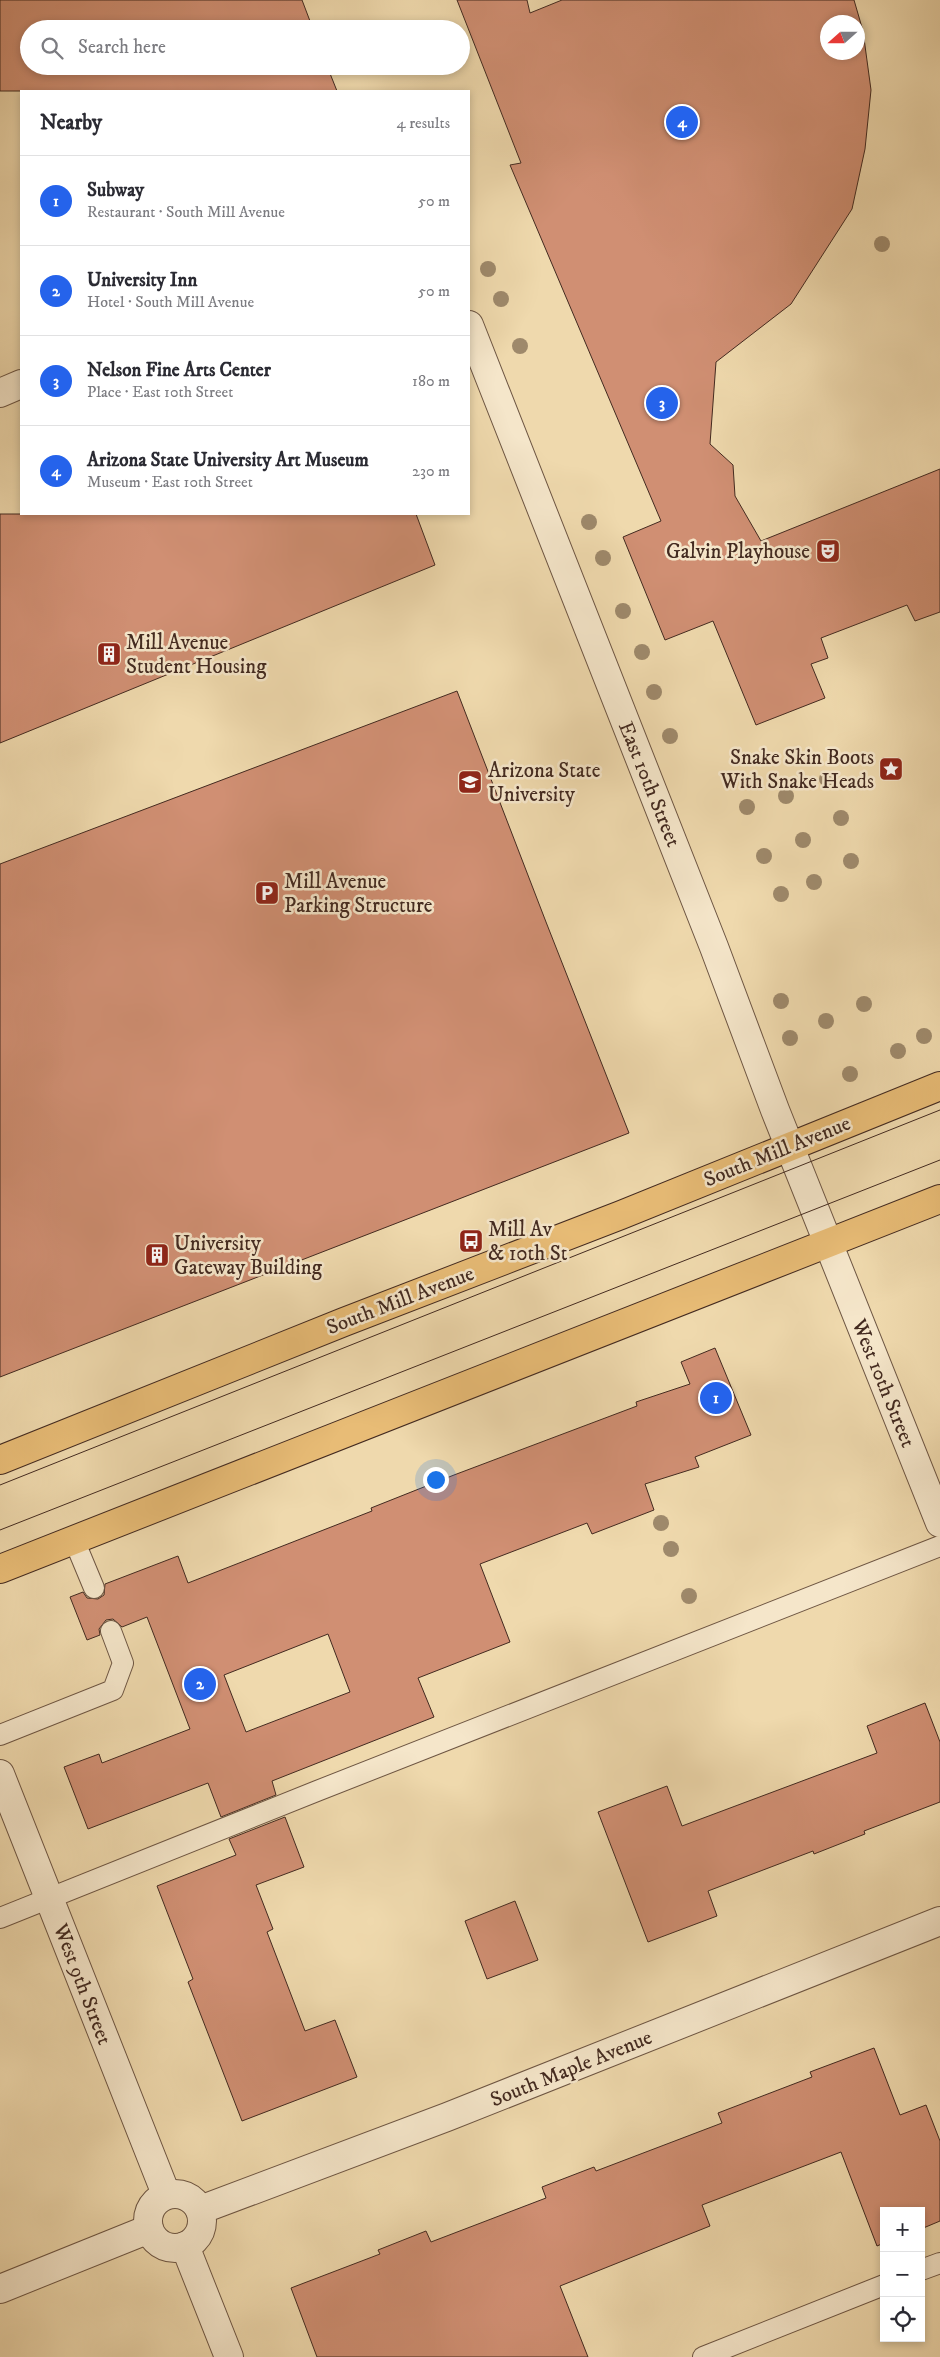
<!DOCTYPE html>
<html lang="en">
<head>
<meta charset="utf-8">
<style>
  :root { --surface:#fff; --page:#f2f2f3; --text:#2b2b33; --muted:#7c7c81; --line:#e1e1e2; --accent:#2563eb }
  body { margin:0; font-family:"IM FELL DW Pica",serif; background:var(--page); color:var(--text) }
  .controls { position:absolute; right:15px; bottom:15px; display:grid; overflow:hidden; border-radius:0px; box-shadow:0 2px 8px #0003 }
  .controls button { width:45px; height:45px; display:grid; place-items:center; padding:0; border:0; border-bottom:1px solid var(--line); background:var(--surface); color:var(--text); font:25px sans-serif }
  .compass { position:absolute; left:820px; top:15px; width:45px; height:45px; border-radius:50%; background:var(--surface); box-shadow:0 2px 8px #0003; rotate:249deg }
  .you { position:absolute; left:435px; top:1479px; width:18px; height:18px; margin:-12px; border:4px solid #fff; border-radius:50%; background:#1a73e8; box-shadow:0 0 0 8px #1a73e833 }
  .badge { display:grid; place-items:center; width:32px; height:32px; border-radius:50%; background:var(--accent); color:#fff; font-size:16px; font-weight:700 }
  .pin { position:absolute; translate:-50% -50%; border:2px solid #fff; box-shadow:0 1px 5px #0006 }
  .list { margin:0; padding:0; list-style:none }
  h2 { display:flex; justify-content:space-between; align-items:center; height:65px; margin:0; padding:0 20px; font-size:21px }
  h2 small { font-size:16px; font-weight:400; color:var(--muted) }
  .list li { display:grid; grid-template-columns:32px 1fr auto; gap:15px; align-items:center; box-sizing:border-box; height:90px; padding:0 20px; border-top:1px solid var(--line) }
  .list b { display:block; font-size:19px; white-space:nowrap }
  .list p { margin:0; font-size:16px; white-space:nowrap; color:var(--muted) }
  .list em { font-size:16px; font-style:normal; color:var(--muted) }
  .icon { flex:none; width:28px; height:28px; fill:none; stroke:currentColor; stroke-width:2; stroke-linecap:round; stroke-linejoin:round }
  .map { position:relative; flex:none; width:940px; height:2357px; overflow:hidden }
  .search { position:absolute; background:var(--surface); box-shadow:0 2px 8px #0003; left:20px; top:20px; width:450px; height:55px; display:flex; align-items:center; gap:12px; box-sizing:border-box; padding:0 18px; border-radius:28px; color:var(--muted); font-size:19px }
  .panel { position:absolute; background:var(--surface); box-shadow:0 2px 8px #0003; left:20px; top:90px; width:450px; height:425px; border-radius:0px }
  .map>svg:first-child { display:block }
  .building { fill:#d08f73; stroke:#432a20; fill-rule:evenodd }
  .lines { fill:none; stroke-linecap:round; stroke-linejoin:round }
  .service-casing { stroke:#6e5643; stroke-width:22 }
  .minor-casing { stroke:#6e5643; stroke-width:30 }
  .primary-casing { stroke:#432a20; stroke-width:30 }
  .service { stroke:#f5e6ca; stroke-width:20 }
  .minor { stroke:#f5e6ca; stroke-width:28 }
  .primary { stroke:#e8bc76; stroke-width:28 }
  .tram { stroke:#432a20; stroke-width:1 }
  .tree { fill:#9e896b }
  .labels { text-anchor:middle; stroke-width:5; stroke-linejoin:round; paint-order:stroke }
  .poi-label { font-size:21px; fill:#432a20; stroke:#f5e6ca; text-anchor:start }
  .street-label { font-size:21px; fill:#432a20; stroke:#f5e6ca }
</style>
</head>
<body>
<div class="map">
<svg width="940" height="2357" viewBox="0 0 940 2357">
  <rect width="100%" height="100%" fill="#efd9ad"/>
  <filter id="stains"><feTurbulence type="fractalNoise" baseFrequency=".004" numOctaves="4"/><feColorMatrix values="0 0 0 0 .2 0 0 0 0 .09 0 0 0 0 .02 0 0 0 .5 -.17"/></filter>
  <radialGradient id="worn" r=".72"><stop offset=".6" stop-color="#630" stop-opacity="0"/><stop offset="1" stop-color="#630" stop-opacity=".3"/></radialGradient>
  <g class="building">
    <path d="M0,0h302l11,29h-284v37h298l10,25h-337z"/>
    <path d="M457,0h70l3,13 32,-13h292l9,31 8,59 -6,59 -13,60 -61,95 -75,58 -6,82 23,21 2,31 26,45 179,-72v143l-25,9 -8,-16 -86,33 7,20 -17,6 14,34 -69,27 -43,-104 -48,19 -42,-103 38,-16 -151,-356 11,-2zM828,22h30v30h-30z"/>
    <path d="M0,514h416l19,51 -435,178z"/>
    <path d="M457,691l89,231 83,211 -629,244v-513z"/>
    <path d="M715,1348l36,87 -56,22 4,10 -54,17 9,26 -62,24 -5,-11 -107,41 30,78 -92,36 16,39 -162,64 4,14 -55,22 -13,-34 -120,46 -24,-62 35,-13 3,9 88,-34 -43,-112 -25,10 -9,-8 -7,1 -7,9 1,6 -13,5 -17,-43 13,-5 4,6 11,1 6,-4 1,-11 73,-28 10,27 184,-72 -1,-3 83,-33 183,-69 -1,-4 54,-18 -9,-22zM328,1634l22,58 -104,40 -22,-57z"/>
    <path d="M925,1703l15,39v60l-76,29 1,3 -51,20 -1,-3 -105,40 9,25 -69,26 -50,-130 69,-26 15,40 195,-73 -10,-27z"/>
    <path d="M285,1817l19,50 -48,18 17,44 -6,3 38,99 30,-11 22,57 -115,44 -54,-139 5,-3 -36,-93 79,-31 -7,-16z"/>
    <path d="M515,1901l23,59 -51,19 -22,-58z"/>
    <path d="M874,2048l26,67 26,-10 14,36v80l-19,8v-18h-37v32l-7,3 -36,-94 -139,53 8,21 -150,60 28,71h-271l-26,-69 89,-34 -2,-4 48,-19 5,11 115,-44 -4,-11 52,-20 2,4 126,-48 -4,-10 94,-36 -2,-5z"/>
  </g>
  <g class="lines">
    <defs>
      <g id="service">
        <path d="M74,1540l20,48"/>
        <path d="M0,1735l113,-45 10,-27 -12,-32"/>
        <path d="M0,1918l317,-127 623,-245"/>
        <path d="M921,2270l19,-7"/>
        <path d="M703,2357l181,-72"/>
      </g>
      <g id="minor">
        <path d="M469,325l245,622 61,163 165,413"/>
        <path d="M0,393l21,-9"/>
        <path d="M0,1774l166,420"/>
        <circle cx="175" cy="2221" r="27"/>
        <path d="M200,2210l247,-93 493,-196"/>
        <path d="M185,2246l44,111"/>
        <path d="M0,2289l149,-60"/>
      </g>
      <g id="primary">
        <path d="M0,1460l344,-138 277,-107 319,-129"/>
        <path d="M0,1569l940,-370"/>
      </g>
    </defs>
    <use href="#service" class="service-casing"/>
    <use href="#minor" class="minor-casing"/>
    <use href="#primary" class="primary-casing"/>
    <use href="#service" class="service"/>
    <use href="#minor" class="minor"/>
    <use href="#primary" class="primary"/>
    <g class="tram">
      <path d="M0,1485l940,-375"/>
      <path d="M0,1530l940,-370"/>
    </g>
  </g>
  <g class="tree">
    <circle cx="882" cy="244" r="8"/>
    <circle cx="488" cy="269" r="8"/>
    <circle cx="501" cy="299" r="8"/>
    <circle cx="520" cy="346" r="8"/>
    <circle cx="589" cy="522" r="8"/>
    <circle cx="603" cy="558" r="8"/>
    <circle cx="623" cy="611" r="8"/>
    <circle cx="642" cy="652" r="8"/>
    <circle cx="654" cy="692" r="8"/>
    <circle cx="670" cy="736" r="8"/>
    <circle cx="827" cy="779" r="8"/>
    <circle cx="786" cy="796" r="8"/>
    <circle cx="747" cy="807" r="8"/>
    <circle cx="841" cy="818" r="8"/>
    <circle cx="803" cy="840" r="8"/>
    <circle cx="764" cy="856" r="8"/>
    <circle cx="851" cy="861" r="8"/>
    <circle cx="814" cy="882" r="8"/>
    <circle cx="781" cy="894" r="8"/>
    <circle cx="781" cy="1001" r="8"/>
    <circle cx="864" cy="1004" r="8"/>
    <circle cx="826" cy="1021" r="8"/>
    <circle cx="924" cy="1036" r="8"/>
    <circle cx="790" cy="1038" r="8"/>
    <circle cx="898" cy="1051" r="8"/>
    <circle cx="850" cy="1074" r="8"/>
    <circle cx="661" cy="1523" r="8"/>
    <circle cx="671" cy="1549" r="8"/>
    <circle cx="689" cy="1596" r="8"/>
  </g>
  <defs>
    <symbol id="theatre-square" viewBox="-11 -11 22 22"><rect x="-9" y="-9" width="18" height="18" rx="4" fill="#8f2418" stroke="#f5e6ca"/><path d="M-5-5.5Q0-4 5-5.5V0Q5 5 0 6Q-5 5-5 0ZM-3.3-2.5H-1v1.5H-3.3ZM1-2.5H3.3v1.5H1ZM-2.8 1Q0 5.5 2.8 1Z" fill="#fff"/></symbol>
    <symbol id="building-square" viewBox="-11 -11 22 22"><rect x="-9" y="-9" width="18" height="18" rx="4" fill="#8f2418" stroke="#f5e6ca"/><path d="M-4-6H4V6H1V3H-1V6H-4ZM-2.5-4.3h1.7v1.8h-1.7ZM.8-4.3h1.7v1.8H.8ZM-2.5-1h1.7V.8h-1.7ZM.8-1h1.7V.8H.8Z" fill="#fff"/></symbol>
    <symbol id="sight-square" viewBox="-11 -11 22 22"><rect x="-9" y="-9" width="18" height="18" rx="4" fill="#8f2418" stroke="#f5e6ca"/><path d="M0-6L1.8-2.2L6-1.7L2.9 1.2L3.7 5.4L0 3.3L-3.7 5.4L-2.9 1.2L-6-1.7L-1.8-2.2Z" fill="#fff"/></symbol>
    <symbol id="university-square" viewBox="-11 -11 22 22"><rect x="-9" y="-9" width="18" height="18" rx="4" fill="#8f2418" stroke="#f5e6ca"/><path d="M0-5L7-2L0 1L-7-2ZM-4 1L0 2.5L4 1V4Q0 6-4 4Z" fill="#fff"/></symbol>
    <symbol id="parking-square" viewBox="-11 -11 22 22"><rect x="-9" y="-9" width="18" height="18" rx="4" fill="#8f2418" stroke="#f5e6ca"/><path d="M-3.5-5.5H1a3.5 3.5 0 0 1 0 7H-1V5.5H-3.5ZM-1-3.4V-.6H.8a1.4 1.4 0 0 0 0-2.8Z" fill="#fff"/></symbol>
    <symbol id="bus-square" viewBox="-11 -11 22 22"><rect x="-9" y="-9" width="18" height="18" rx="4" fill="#8f2418" stroke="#f5e6ca"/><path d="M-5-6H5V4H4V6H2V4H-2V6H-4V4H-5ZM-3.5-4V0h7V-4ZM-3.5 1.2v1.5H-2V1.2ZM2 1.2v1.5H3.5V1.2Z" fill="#fff"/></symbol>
  </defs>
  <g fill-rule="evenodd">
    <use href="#theatre-square" x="814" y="537" width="28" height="28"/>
    <use href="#building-square" x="95" y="640" width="28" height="28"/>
    <use href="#sight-square" x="877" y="755" width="28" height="28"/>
    <use href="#university-square" x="456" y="768" width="28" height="28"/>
    <use href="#parking-square" x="253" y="879" width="28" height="28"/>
    <use href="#bus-square" x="457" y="1227" width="28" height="28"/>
    <use href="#building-square" x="143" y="1241" width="28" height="28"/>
  </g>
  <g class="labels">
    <g class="poi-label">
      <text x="810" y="558" text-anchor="end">Galvin Playhouse</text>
      <text x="126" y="649">Mill Avenue<tspan x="126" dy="24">Student Housing</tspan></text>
      <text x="874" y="764" text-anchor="end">Snake Skin Boots<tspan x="874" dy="24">With Snake Heads</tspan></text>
      <text x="488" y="777">Arizona State<tspan x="488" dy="24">University</tspan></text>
      <text x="284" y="888">Mill Avenue<tspan x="284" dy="24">Parking Structure</tspan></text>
      <text x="488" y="1236">Mill Av<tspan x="488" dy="24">&amp; 10th St</tspan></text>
      <text x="174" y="1250">University<tspan x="174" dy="24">Gateway Building</tspan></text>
    </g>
    <g class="street-label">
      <text transform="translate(650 784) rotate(68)" y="7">East 10th Street</text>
      <text transform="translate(777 1151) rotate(-22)" y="7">South Mill Avenue</text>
      <text transform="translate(400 1300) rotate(-21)" y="7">South Mill Avenue</text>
      <text transform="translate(884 1383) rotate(68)" y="7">West 10th Street</text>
      <text transform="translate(83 1984) rotate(69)" y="7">West 9th Street</text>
      <text transform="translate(571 2068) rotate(-22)" y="7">South Maple Avenue</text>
    </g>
  </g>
  <rect width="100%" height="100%" filter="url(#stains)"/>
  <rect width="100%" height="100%" fill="url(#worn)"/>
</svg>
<div class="controls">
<button>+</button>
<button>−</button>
<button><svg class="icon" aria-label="locate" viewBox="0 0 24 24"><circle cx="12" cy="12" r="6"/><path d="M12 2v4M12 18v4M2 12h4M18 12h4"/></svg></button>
</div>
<svg class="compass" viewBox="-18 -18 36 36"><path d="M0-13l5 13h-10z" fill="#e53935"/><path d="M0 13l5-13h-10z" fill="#7c7c81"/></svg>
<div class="you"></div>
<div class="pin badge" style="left:716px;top:1398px">1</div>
<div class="pin badge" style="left:200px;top:1684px">2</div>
<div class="pin badge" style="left:662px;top:403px">3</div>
<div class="pin badge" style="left:682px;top:122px">4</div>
<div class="search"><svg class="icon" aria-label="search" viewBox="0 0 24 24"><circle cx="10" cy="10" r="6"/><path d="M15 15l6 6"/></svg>Search here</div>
<section class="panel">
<h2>Nearby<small>4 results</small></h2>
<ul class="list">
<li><span class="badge">1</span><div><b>Subway</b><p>Restaurant · South Mill Avenue</p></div><em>50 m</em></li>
<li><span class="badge">2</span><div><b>University Inn</b><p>Hotel · South Mill Avenue</p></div><em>50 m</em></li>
<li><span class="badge">3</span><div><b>Nelson Fine Arts Center</b><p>Place · East 10th Street</p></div><em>180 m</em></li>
<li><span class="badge">4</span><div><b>Arizona State University Art Museum</b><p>Museum · East 10th Street</p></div><em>230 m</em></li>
</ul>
</section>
</div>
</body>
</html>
